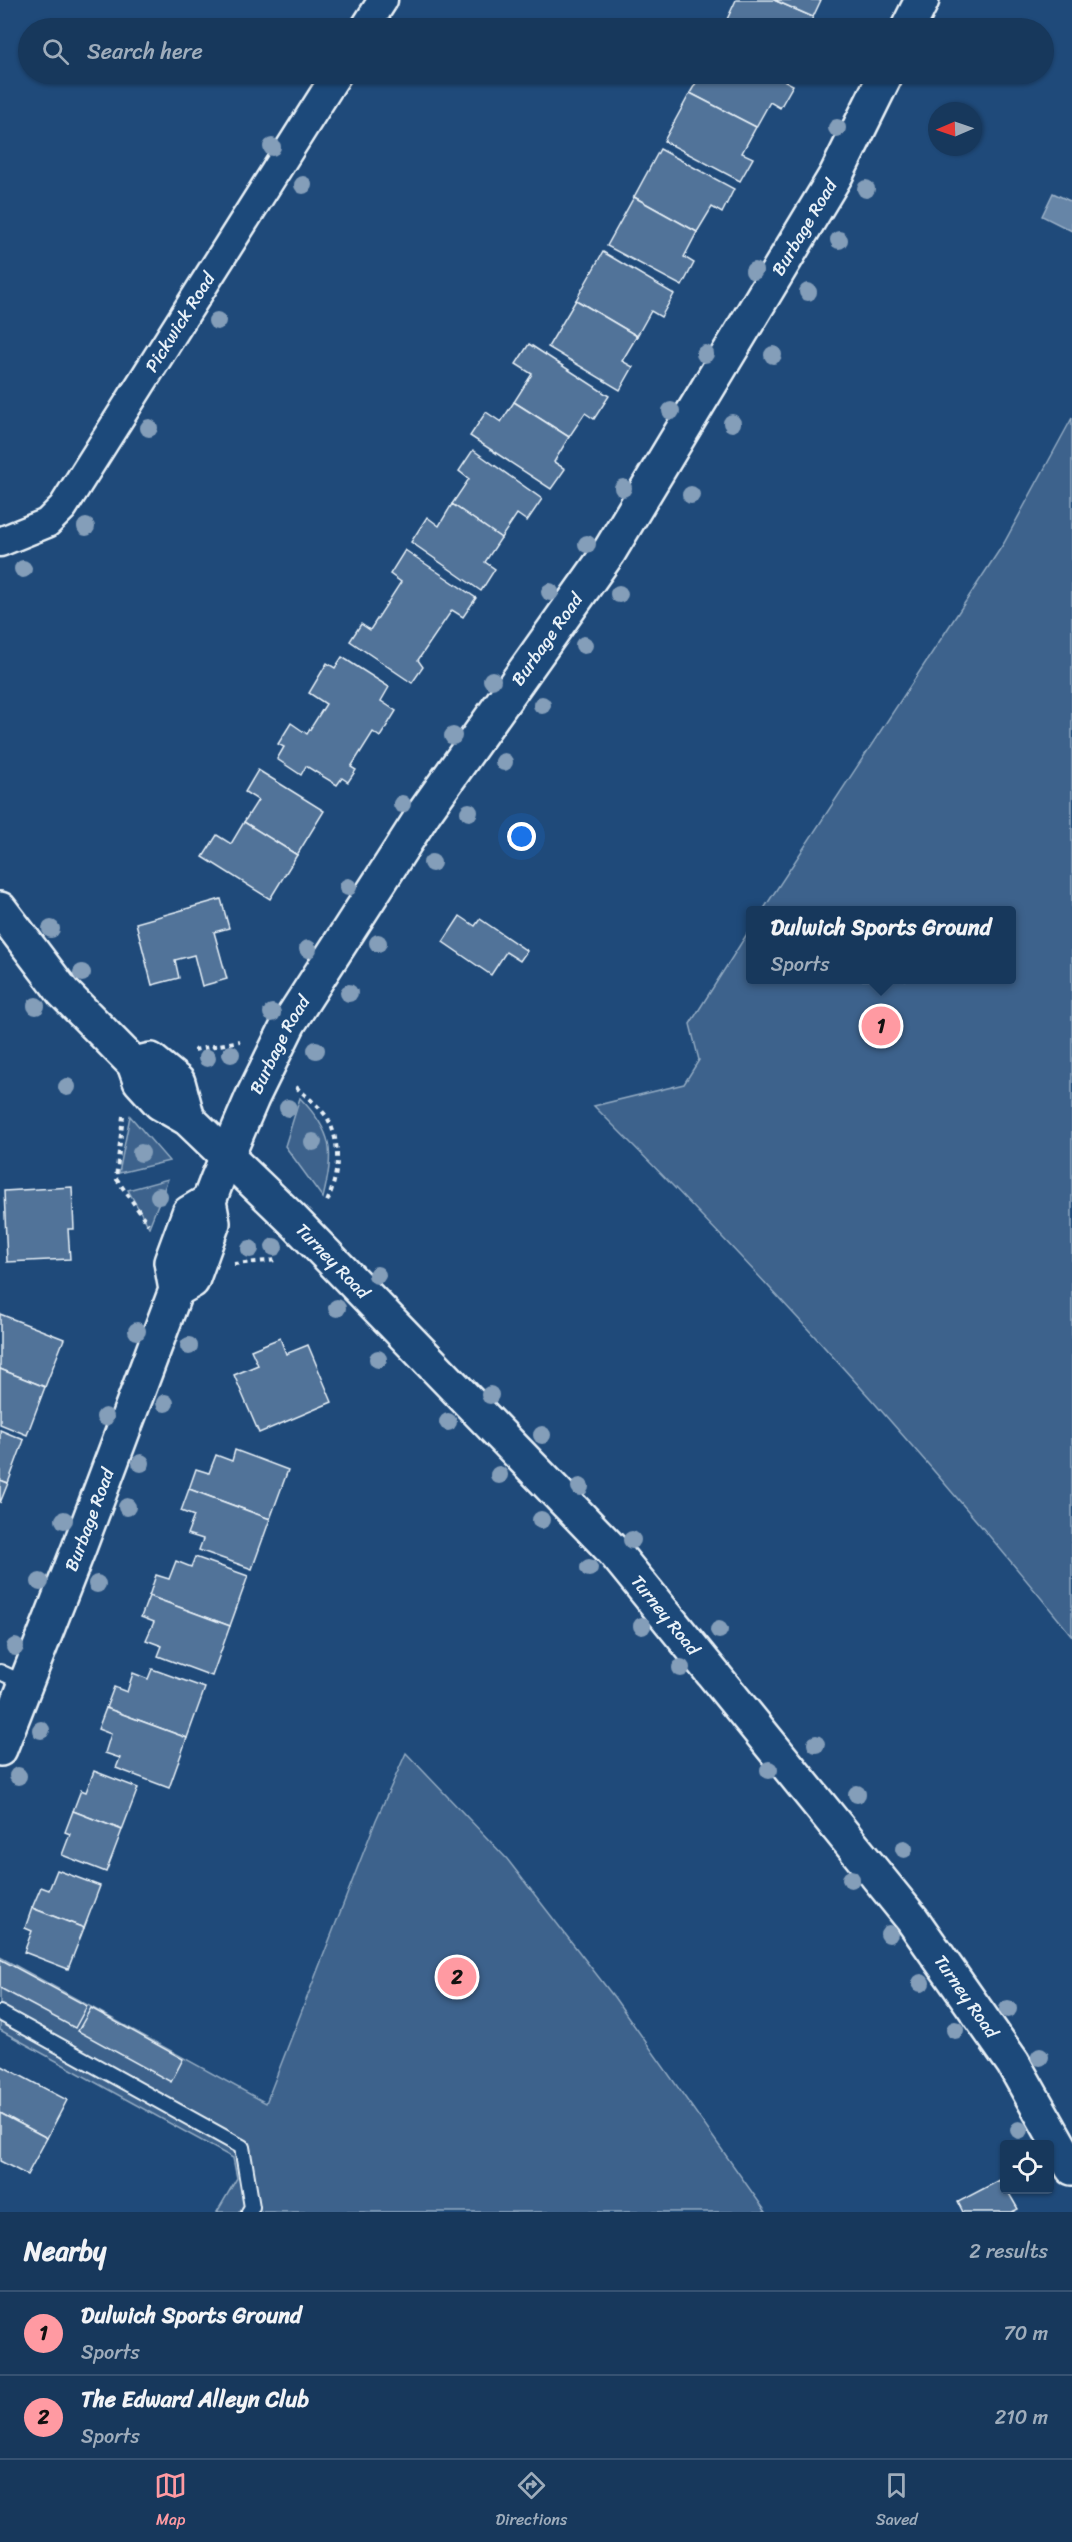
<!DOCTYPE html>
<html lang="en">
<head>
<meta charset="utf-8">
<style>
  :root { --surface:#17385c; --page:#203f62; --text:#f1f3f6; --muted:#9eacbb; --line:#365272; --accent:#ff9aa2 }
  body { margin:0; font-family:Sriracha,sans-serif; background:var(--page); color:var(--text) }
  .controls { position:absolute; right:18px; bottom:18px; display:grid; overflow:hidden; border-radius:6px; box-shadow:0 2px 4px #0004 }
  .controls button { width:54px; height:54px; display:grid; place-items:center; padding:0; border:0; border-bottom:2px solid var(--line); background:var(--surface); color:var(--text); font:30px sans-serif }
  .compass { position:absolute; left:928px; top:102px; width:54px; height:54px; border-radius:50%; background:var(--surface); box-shadow:0 2px 4px #0004; rotate:268deg }
  .you { position:absolute; left:522px; top:837px; width:21px; height:21px; margin:-15px; border:4px solid #fff; border-radius:50%; background:#1a73e8; box-shadow:0 0 0 9px #1a73e833 }
  .badge { display:grid; place-items:center; width:39px; height:39px; border-radius:50%; background:var(--accent); color:#111; font-size:20px; font-weight:700 }
  .pin { position:absolute; translate:-50% -50%; border:3px solid #fff; box-shadow:0 2px 6px #0006 }
  .popup { position:absolute; left:746px; top:906px; width:270px; height:78px; box-sizing:border-box; display:grid; place-content:center; border-radius:6px; background:var(--surface); filter:drop-shadow(0 2px 4px #0005); font-size:20px; white-space:nowrap; color:var(--muted) }
  .popup b { font-size:22px; color:var(--text) }
  .popup::after { content:''; position:absolute; left:50%; top:100%; margin-left:-12px; border:12px solid transparent; border-top-color:var(--surface) }
  .list { margin:0; padding:0; list-style:none }
  h2 { display:flex; justify-content:space-between; align-items:center; height:78px; margin:0; padding:0 24px; font-size:26px }
  h2 small { font-size:20px; font-weight:400; color:var(--muted) }
  .list li { display:grid; grid-template-columns:39px 1fr auto; gap:18px; align-items:center; box-sizing:border-box; height:84px; padding:0 24px; border-top:2px solid var(--line) }
  .list b { display:block; font-size:22px; white-space:nowrap }
  .list p { margin:0; font-size:20px; white-space:nowrap; color:var(--muted) }
  .list em { font-size:20px; font-style:normal; color:var(--muted) }
  .icon { flex:none; width:33px; height:33px; fill:none; stroke:currentColor; stroke-width:2; stroke-linecap:round; stroke-linejoin:round }
  .map { position:relative; flex:none; width:1072px; height:2212px; overflow:hidden }
  .search { position:absolute; background:var(--surface); box-shadow:0 2px 4px #0004; left:18px; right:18px; top:18px; height:66px; display:flex; align-items:center; gap:15px; box-sizing:border-box; padding:0 21px; border-radius:33px; color:var(--muted); font-size:22px }
  .sheet { height:246px; background:var(--surface) }
  nav { display:flex; justify-content:space-around; align-items:center; box-sizing:border-box; height:84px; border-top:2px solid var(--line); background:var(--surface); font-size:16px; color:var(--muted) }
  nav a { display:grid; justify-items:center; gap:3px }
  nav .on { color:var(--accent) }
  .map>svg:first-child { display:block }
  .green { fill:#3c628c; stroke:#92aac2; stroke-width:1.5 }
  .water { fill:#6685a7; stroke:#9ab0c7; stroke-width:1.5 }
  .building { fill:#517399; stroke:#e8f1f8; stroke-width:1.5 }
  .lines { fill:none; stroke-linecap:round; stroke-linejoin:round }
  .service-casing { stroke:#e8f1f8; stroke-width:18 }
  .minor-casing { stroke:#e8f1f8; stroke-width:33 }
  .tertiary-casing { stroke:#e8f1f8; stroke-width:38 }
  .path { stroke:#e8f1f8; stroke-width:4; stroke-dasharray:4.5 4.5; stroke-linecap:butt }
  .service { stroke:#1f4a7a; stroke-width:14 }
  .minor { stroke:#1f4a7a; stroke-width:28 }
  .tertiary { stroke:#1f4a7a; stroke-width:33 }
  .tree { fill:#849eb9 }
  .labels { text-anchor:middle; stroke-width:6; stroke-linejoin:round; paint-order:stroke }
  .street-label { font-size:18px; fill:#e8f1f8; stroke:#1f4a7a }
</style>
</head>
<body>
<div class="map">
<svg width="1072" height="2212" viewBox="0 0 1072 2212">
  <rect width="100%" height="100%" fill="#1f4a7a"/>
  <filter id="ink" filterUnits="userSpaceOnUse"><feTurbulence type="fractalNoise" baseFrequency=".0167" numOctaves="2"/><feDisplacementMap in="SourceGraphic" scale="12" xChannelSelector="R" yChannelSelector="G"/><feConvolveMatrix kernelMatrix="1 2 1 2 8 2 1 2 1" color-interpolation-filters="sRGB"/></filter>
  <g filter="url(#ink)">
    <g class="green">
      <path d="M1072,418v1218c-150,-185 -310,-363 -478,-530l90,-22 15,-24 -9,-36 60,-95v51h262v-70h-249l241,-367z"/>
      <path d="M300,1098c34,35 34,54 23,100l-38,-52z"/>
      <path d="M130,1116l39,45 -50,12z"/>
      <path d="M168,1179l-19,48 -21,-37z"/>
      <path d="M406,1753l101,106 107,138 152,215h-549l20,-34 -4,-20 -233,-128v-73l266,146 110,-283z"/>
    </g>
    <path class="water" d="M1053,193l19,9v29l-30,-15z"/>
    <g class="building">
      <path d="M736,0h38l39,17 -5,11h-85z"/>
      <path d="M774,0h47l-8,17z"/>
      <path d="M701,74h71l21,11 -13,23 -10,-6 -14,25 -66,-34z"/>
      <path d="M690,93l66,34 -14,26 11,5 -13,23 -76,-40z"/>
      <path d="M660,149l74,40 -12,24 -10,-6 -15,25 -63,-35z"/>
      <path d="M634,197l63,35 -13,25 10,6 -12,23 -75,-40z"/>
      <path d="M603,252l71,42 -13,23 -10,-6 -14,25 -61,-36z"/>
      <path d="M576,300l61,36 -15,25 11,6 -13,23 -72,-43z"/>
      <path d="M529,344l80,52 -15,23 -9,-6 -16,24 -55,-35 18,-28 -16,-10z"/>
      <path d="M514,402l55,35 -15,25 11,7 -14,20 -81,-53 16,-24 15,10z"/>
      <path d="M473,450l69,49 -15,22 -10,-7 -16,24 -49,-34 17,-25 -10,-8z"/>
      <path d="M452,504l49,34 -16,24 10,7 -14,22 -70,-49 16,-25 12,9z"/>
      <path d="M405,550l71,48 -13,19 -11,-7 -34,50 5,7 -11,16 -62,-42 11,-17 9,6 31,-48 -11,-8z"/>
      <path d="M342,657l47,30 -8,14 15,10 -16,26 -7,-5 -22,35 5,3 -8,12 -6,-4 -5,7 -31,-19 -5,9 -24,-16 7,-12 -6,-3 13,-21 16,11 19,-30 -17,-11 18,-30 8,5z"/>
      <path d="M258,770l66,41 -27,44 -53,-33 14,-22 -13,-8z"/>
      <path d="M244,822l53,33 -27,44 -67,-42 14,-22 14,9z"/>
      <path d="M221,899l8,29 -15,4 13,47 -25,7 -8,-31 -19,5 4,18 -27,7 -16,-62z"/>
      <path d="M460,916l15,10 5,-7 47,32 -7,10 -14,-9 -15,23 -48,-33z"/>
      <path d="M72,1187l2,42h-6l2,30 -63,3 -3,-71z"/>
      <path d="M0,1314l64,25 -19,48 -45,-18z"/>
      <path d="M280,1338l6,16 22,-9 24,57 -73,31 -25,-58 24,-10 -7,-15z"/>
      <path d="M0,1369l45,18 -18,48 -27,-11z"/>
      <path d="M0,1430l24,10 -16,43 -8,-3z"/>
      <path d="M235,1450l53,20 -18,49 -81,-30 7,-20 13,4 7,-18 16,6z"/>
      <path d="M0,1480l8,3 -8,20z"/>
      <path d="M189,1489l81,30 -18,50 -53,-19 4,-11 -16,-5 7,-18 -13,-5z"/>
      <path d="M195,1557l53,19 -18,50 -81,-30 7,-21 13,4 7,-18 15,6z"/>
      <path d="M149,1596l81,30 -18,50 -54,-20 4,-10 -16,-6 8,-18 -13,-5z"/>
      <path d="M152,1669l53,19 -18,50 -81,-30 8,-21 13,5 6,-19 15,6z"/>
      <path d="M106,1708l81,30 -18,50 -53,-20 4,-10 -15,-5 6,-19 -13,-5z"/>
      <path d="M94,1771l44,17 -16,42 -49,-19 8,-21 5,2z"/>
      <path d="M73,1811l49,19 -16,42 -44,-17 8,-21 -5,-2z"/>
      <path d="M57,1870l43,16 -16,42 -52,-20 9,-21 8,3z"/>
      <path d="M32,1908l52,20 -16,41 -44,-17 8,-21 -7,-3z"/>
      <path d="M0,1959l87,47 -12,22 -75,-40z"/>
      <path d="M91,2008l92,51 -12,23 -93,-51z"/>
      <path d="M0,2065l67,35 -20,38 -47,-25z"/>
      <path d="M0,2113l47,25 -20,37 -27,-14z"/>
      <path d="M1002,2179l2,11h3l11,19 -6,3h-49l-5,-10z"/>
    </g>
    <g class="lines">
      <defs>
        <g id="service">
          <path d="M0,1672l26,12"/>
          <path d="M0,2013l242,134 10,60 -3,5"/>
        </g>
        <g id="minor">
          <path d="M365,28l18,-28"/>
          <path id="s1" d="M0,542l47,-19 16,-16 274,-433"/>
        </g>
        <g id="tertiary">
          <path d="M908,28l14,-28"/>
          <path id="s2" d="M0,909l63,83 71,72 6,17 20,22 28,16 104,100 323,334 297,366 101,144 59,105"/>
          <path d="M134,1064l17,-4 27,22 10,37"/>
          <path id="s3" d="M176,1290l16,-9 21,-58 -4,-22 8,-21 35,-82 37,-75 135,-210 185,-261 227,-377 50,-101"/>
          <path id="s4" d="M0,1749l79,-201 97,-258 -5,-28 18,-49 20,-12"/>
        </g>
      </defs>
      <use href="#service" class="service-casing"/>
      <use href="#minor" class="minor-casing"/>
      <use href="#tertiary" class="tertiary-casing"/>
      <g class="path">
        <path d="M194,1050l46,-9"/>
        <path d="M296,1087c11,10 27,22 33,34 13,27 9,57 -3,83"/>
        <path d="M123,1116l-7,62 32,46"/>
        <path d="M234,1264l44,-4"/>
      </g>
      <use href="#service" class="service"/>
      <use href="#minor" class="minor"/>
      <use href="#tertiary" class="tertiary"/>
    </g>
    <g class="tree">
      <circle cx="837" cy="128" r="9"/>
      <circle cx="272" cy="147" r="9"/>
      <circle cx="303" cy="185" r="9"/>
      <circle cx="866" cy="189" r="9"/>
      <circle cx="839" cy="240" r="9"/>
      <circle cx="754" cy="271" r="9"/>
      <circle cx="808" cy="292" r="9"/>
      <circle cx="217" cy="321" r="9"/>
      <circle cx="705" cy="354" r="9"/>
      <circle cx="773" cy="355" r="9"/>
      <circle cx="671" cy="411" r="9"/>
      <circle cx="732" cy="423" r="9"/>
      <circle cx="149" cy="428" r="9"/>
      <circle cx="623" cy="488" r="9"/>
      <circle cx="691" cy="495" r="9"/>
      <circle cx="86" cy="527" r="9"/>
      <circle cx="587" cy="544" r="9"/>
      <circle cx="23" cy="569" r="9"/>
      <circle cx="550" cy="592" r="9"/>
      <circle cx="619" cy="594" r="9"/>
      <circle cx="584" cy="645" r="9"/>
      <circle cx="492" cy="680" r="9"/>
      <circle cx="542" cy="705" r="9"/>
      <circle cx="453" cy="736" r="9"/>
      <circle cx="504" cy="762" r="9"/>
      <circle cx="402" cy="804" r="9"/>
      <circle cx="469" cy="812" r="9"/>
      <circle cx="432" cy="863" r="9"/>
      <circle cx="348" cy="887" r="9"/>
      <circle cx="51" cy="929" r="9"/>
      <circle cx="378" cy="943" r="9"/>
      <circle cx="308" cy="949" r="9"/>
      <circle cx="82" cy="973" r="9"/>
      <circle cx="349" cy="993" r="9"/>
      <circle cx="36" cy="1006" r="9"/>
      <circle cx="272" cy="1013" r="9"/>
      <circle cx="316" cy="1050" r="9"/>
      <circle cx="231" cy="1054" r="9"/>
      <circle cx="207" cy="1058" r="9"/>
      <circle cx="67" cy="1087" r="9"/>
      <circle cx="288" cy="1108" r="9"/>
      <circle cx="313" cy="1142" r="9"/>
      <circle cx="141" cy="1153" r="9"/>
      <circle cx="159" cy="1196" r="9"/>
      <circle cx="274" cy="1247" r="9"/>
      <circle cx="250" cy="1249" r="9"/>
      <circle cx="377" cy="1275" r="9"/>
      <circle cx="337" cy="1308" r="9"/>
      <circle cx="137" cy="1331" r="9"/>
      <circle cx="189" cy="1346" r="9"/>
      <circle cx="378" cy="1359" r="9"/>
      <circle cx="490" cy="1395" r="9"/>
      <circle cx="165" cy="1403" r="9"/>
      <circle cx="105" cy="1417" r="9"/>
      <circle cx="448" cy="1422" r="9"/>
      <circle cx="542" cy="1435" r="9"/>
      <circle cx="141" cy="1463" r="9"/>
      <circle cx="499" cy="1475" r="9"/>
      <circle cx="580" cy="1487" r="9"/>
      <circle cx="127" cy="1507" r="9"/>
      <circle cx="64" cy="1520" r="9"/>
      <circle cx="541" cy="1520" r="9"/>
      <circle cx="632" cy="1540" r="9"/>
      <circle cx="589" cy="1568" r="9"/>
      <circle cx="40" cy="1582" r="9"/>
      <circle cx="97" cy="1584" r="9"/>
      <circle cx="642" cy="1626" r="9"/>
      <circle cx="719" cy="1630" r="9"/>
      <circle cx="15" cy="1647" r="9"/>
      <circle cx="681" cy="1668" r="9"/>
      <circle cx="41" cy="1730" r="9"/>
      <circle cx="816" cy="1744" r="9"/>
      <circle cx="769" cy="1770" r="9"/>
      <circle cx="18" cy="1776" r="9"/>
      <circle cx="857" cy="1794" r="9"/>
      <circle cx="904" cy="1849" r="9"/>
      <circle cx="851" cy="1879" r="9"/>
      <circle cx="889" cy="1934" r="9"/>
      <circle cx="921" cy="1983" r="9"/>
      <circle cx="1008" cy="2009" r="9"/>
      <circle cx="955" cy="2030" r="9"/>
      <circle cx="1040" cy="2057" r="9"/>
      <circle cx="1019" cy="2130" r="9"/>
    </g>
  </g>
  <g class="labels">
    <g class="street-label">
      <text dy="6" stroke="none"><textPath href="#s3" startOffset="1246">Burbage Road</textPath></text>
      <text dy="6" stroke="none"><textPath href="#s1" startOffset="292">Pickwick Road</textPath></text>
      <text dy="6" stroke="none"><textPath href="#s3" startOffset="760">Burbage Road</textPath></text>
      <text dy="6" stroke="none"><textPath href="#s3" startOffset="274">Burbage Road</textPath></text>
      <text dy="6" stroke="none"><textPath href="#s2" startOffset="488">Turney Road</textPath></text>
      <text dy="6" stroke="none"><textPath href="#s4" startOffset="246">Burbage Road</textPath></text>
      <text dy="6" stroke="none"><textPath href="#s2" startOffset="974">Turney Road</textPath></text>
      <text dy="6" stroke="none"><textPath href="#s2" startOffset="1460">Turney Road</textPath></text>
    </g>
  </g>
</svg>
<div class="controls">
<button><svg class="icon" aria-label="locate" viewBox="0 0 24 24"><circle cx="12" cy="12" r="6"/><path d="M12 2v4M12 18v4M2 12h4M18 12h4"/></svg></button>
</div>
<svg class="compass" viewBox="-18 -18 36 36"><path d="M0-13l5 13h-10z" fill="#e53935"/><path d="M0 13l5-13h-10z" fill="#9eacbb"/></svg>
<div class="you"></div>
<div class="pin badge" style="left:881px;top:1026px">1</div>
<div class="popup"><b>Dulwich Sports Ground</b>Sports</div>
<div class="pin badge" style="left:457px;top:1977px">2</div>
<div class="search"><svg class="icon" aria-label="search" viewBox="0 0 24 24"><circle cx="10" cy="10" r="6"/><path d="M15 15l6 6"/></svg>Search here</div>
</div>
<section class="sheet">
<h2>Nearby<small>2 results</small></h2>
<ul class="list">
<li><span class="badge">1</span><div><b>Dulwich Sports Ground</b><p>Sports</p></div><em>70 m</em></li>
<li><span class="badge">2</span><div><b>The Edward Alleyn Club</b><p>Sports</p></div><em>210 m</em></li>
</ul>
</section>
<nav>
<a class="on"><svg class="icon" aria-label="map" viewBox="0 0 24 24"><path d="M3 6l6-2 6 2 6-2v14l-6 2-6-2-6 2zM9 4v14M15 6v14"/></svg>Map</a>
<a><svg class="icon" aria-label="directions" viewBox="0 0 24 24"><path d="M12 3l9 9-9 9-9-9zM9 14v-3h6M13 9l2 2-2 2"/></svg>Directions</a>
<a><svg class="icon" aria-label="saved" viewBox="0 0 24 24"><path d="M7 4h10v16l-5-4-5 4z"/></svg>Saved</a>
</nav>
</body>
</html>
